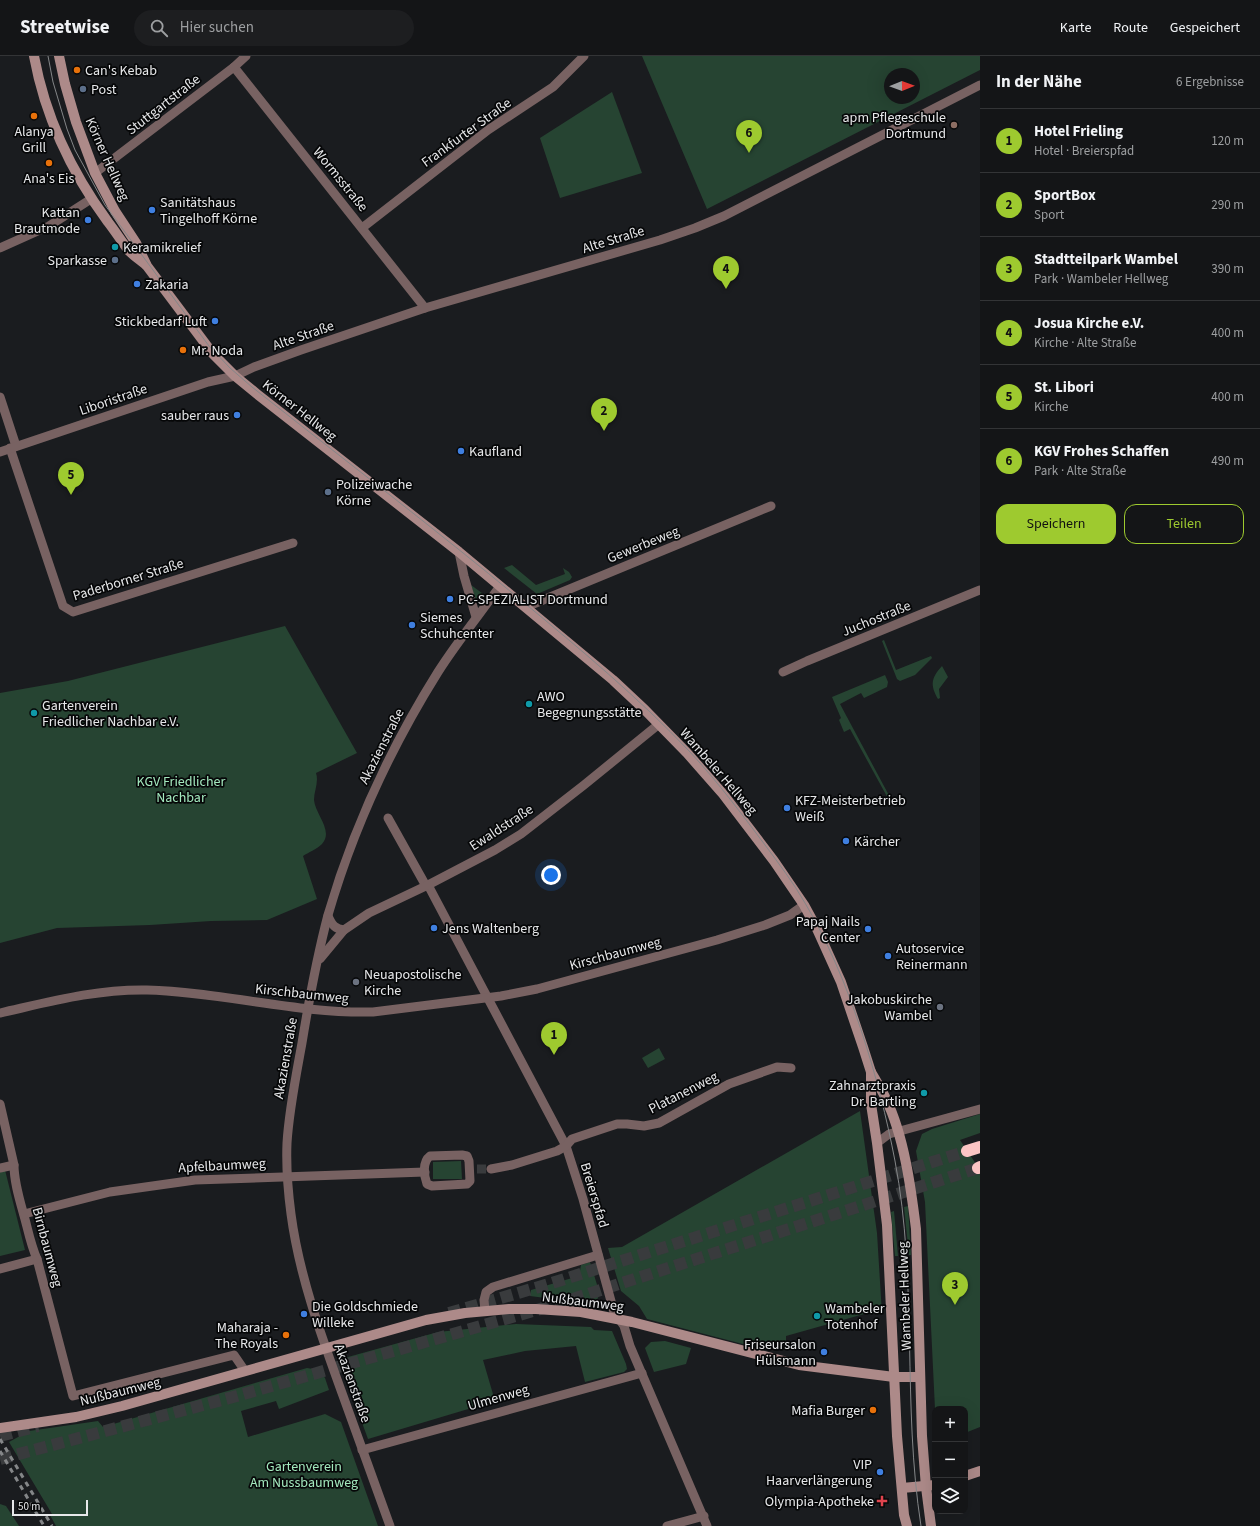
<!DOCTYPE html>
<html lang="de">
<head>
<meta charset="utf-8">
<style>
  :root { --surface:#141517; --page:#1d1e20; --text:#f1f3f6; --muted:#9d9fa1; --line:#333436; --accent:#9eca2f }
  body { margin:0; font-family:"Source Sans 3",sans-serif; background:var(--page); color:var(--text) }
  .controls { position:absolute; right:12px; bottom:12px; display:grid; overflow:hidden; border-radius:8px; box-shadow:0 4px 16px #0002 }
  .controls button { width:36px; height:36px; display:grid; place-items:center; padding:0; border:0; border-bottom:1px solid var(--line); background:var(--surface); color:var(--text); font:20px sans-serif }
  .compass { position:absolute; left:884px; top:12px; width:36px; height:36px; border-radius:50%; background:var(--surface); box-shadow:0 4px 16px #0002; rotate:89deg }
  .scale { position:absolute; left:12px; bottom:10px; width:76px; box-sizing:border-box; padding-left:4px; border:2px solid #e7e8ea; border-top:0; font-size:11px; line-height:14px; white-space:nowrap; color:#e7e8ea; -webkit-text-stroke:3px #060708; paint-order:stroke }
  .you { position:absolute; left:551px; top:819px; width:14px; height:14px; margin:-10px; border:3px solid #fff; border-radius:50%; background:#1a73e8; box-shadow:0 0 0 6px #1a73e833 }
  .badge { display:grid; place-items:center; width:26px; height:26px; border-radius:50%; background:var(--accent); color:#111; font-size:13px; font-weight:700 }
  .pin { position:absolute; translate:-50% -33px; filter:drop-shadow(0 1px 2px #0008) }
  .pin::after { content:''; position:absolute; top:21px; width:14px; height:12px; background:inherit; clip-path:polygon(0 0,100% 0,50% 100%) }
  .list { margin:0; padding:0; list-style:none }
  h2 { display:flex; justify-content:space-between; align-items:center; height:52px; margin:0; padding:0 16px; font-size:17px }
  h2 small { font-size:13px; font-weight:400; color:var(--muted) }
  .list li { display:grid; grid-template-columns:26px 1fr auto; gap:12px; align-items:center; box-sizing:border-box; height:64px; padding:0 16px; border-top:1px solid var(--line) }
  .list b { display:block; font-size:15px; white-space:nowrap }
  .list p { margin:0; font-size:13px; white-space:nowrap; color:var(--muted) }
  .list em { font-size:13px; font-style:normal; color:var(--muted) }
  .actions { display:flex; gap:8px; padding:12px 16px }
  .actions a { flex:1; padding:9px 0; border:1px solid var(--accent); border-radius:12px; text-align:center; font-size:14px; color:var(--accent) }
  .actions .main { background:var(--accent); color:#111 }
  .icon { flex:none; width:22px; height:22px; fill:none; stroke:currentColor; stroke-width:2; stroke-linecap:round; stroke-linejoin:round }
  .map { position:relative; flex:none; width:980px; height:1470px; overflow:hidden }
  header { display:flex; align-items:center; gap:24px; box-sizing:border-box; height:56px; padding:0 20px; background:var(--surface); border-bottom:1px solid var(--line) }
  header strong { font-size:19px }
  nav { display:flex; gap:22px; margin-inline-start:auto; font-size:14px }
  .search { width:280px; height:36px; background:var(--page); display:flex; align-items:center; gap:10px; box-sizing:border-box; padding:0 14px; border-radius:22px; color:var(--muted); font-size:15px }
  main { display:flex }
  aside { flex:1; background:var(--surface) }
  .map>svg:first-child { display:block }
  .green { fill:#264432; fill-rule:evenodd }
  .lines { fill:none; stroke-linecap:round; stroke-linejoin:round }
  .street-tunnel { stroke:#393b3d; stroke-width:9; stroke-dasharray:9 4.5; stroke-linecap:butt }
  .highway-tunnel { stroke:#393b3d; stroke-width:12; stroke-dasharray:12 6; stroke-linecap:butt }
  .street { stroke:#786262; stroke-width:9 }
  .secondary { stroke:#ad8a89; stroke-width:10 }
  .highway { stroke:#fbc5c4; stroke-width:12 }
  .tram { stroke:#848688; stroke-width:1 }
  .rail { stroke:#848688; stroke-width:3; stroke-dasharray:5 5; stroke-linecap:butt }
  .food-dot { fill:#e8710a; stroke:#060708; stroke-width:1.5 }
  .service-dot { fill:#5c6f8a; stroke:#060708; stroke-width:1.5 }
  .education-dot { fill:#8d6e63; stroke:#060708; stroke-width:1.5 }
  .shop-dot { fill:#3f7fe0; stroke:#060708; stroke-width:1.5 }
  .culture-dot { fill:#0f9aa8; stroke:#060708; stroke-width:1.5 }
  .worship-dot { fill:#6b7280; stroke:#060708; stroke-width:1.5 }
  .health-dot { fill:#e0444e; stroke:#060708; stroke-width:1.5 }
  .labels { text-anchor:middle; stroke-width:3.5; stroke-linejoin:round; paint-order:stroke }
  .poi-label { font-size:14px; fill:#e7e8ea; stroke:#060708; text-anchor:start }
  .street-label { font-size:14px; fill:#e7e8ea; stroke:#060708 }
  .park-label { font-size:14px; fill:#a3e9be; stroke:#060708 }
</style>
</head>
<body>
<header>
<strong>Streetwise</strong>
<div class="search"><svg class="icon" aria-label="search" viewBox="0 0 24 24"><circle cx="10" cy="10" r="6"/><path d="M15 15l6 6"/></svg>Hier suchen</div>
<nav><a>Karte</a><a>Route</a><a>Gespeichert</a></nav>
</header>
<main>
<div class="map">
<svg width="980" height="1470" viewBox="0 0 980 1470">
  <rect width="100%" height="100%" fill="#1a1c1f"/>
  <g class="green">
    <path d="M642,0h338v14l-273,139zM890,18h24v24h-24z"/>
    <path d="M612,36l30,81 -82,25 -20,-60z"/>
    <path d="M512,509l24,20 29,-11 -2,-6 6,4 3,5 -2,3 -33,14 -33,-26z"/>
    <path d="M471,529l15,11 -2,4 -6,1 -3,-3z"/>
    <path d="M285,570l72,127 -41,20c3,9 -2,18 -2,27 1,14 20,31 8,44 -5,5 -13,8 -19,12l14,43 -50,21 -56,1 -61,4 -93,3 -57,15v-250l68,-12z"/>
    <path d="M884,584l12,30 35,-14 1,2 -17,17 -15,6 -3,-2 -15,-38z"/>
    <path d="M942,610l6,11 -9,12 1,9 -2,1c-8,-14 -7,-21 4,-33z"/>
    <path d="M885,619l3,7 -1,5 -23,11 -3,-5 -21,11 52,97 -2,1 -40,-73 -6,3 -5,-12 2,-2 -9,-21z"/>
    <path d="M659,992l6,11 -17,9 -6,-10z"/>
    <path d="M860,1055l17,122 5,81h-18l-78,22v5l-22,1 -2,7 -115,-30 -8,-13 -18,-15 -13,-43 14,-1z"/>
    <path d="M980,1058v19l-20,7 20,30v257l-15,6v-24h-30l-10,-207 -9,-51 6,-17 10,-5z"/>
    <path d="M461,1105l1,18h-29v-17z"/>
    <path d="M5,1114l20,80 -25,6v-85z"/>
    <path d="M908,1150l3,49h-2l-5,-48z"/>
    <path d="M894,1155l4,45h-3l-4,-44z"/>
    <path d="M590,1206l9,29v5l-4,7 -3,1 -62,-8 1,-6 48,-14 2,-11z"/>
    <path d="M516,1268l75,3 3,3 18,1 14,33 1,5 -3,3 -39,10 -9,-36 -51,5 -42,9 12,41 -127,38 -25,-68v-10l5,-4 90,-25z"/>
    <path d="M665,1285l26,7 -5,16 -32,8 -9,-24 6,-6z"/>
    <path d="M307,1312l12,2 6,8 4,12 -50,19 -3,-8 -35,10 7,26 77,-23 16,8 37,104h-322l-6,-11 2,-1 -43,-72 20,-11 69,-10 5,6z"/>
    <path d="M0,1448l6,2 13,20h-19z"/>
  </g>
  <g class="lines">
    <path class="street-tunnel" d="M477,1113h14"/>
    <g class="highway-tunnel">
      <path d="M449,1257l100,-29 418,-133"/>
      <path d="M0,1380l38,-10"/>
      <path d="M0,1403l233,-62 321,-92 424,-137"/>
    </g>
    <g class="street">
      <path d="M234,11l191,241"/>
      <path d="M95,117l139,-106 12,-11"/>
      <path d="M362,172l126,-98 65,-43 31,-31"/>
      <path d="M0,192l49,-22 42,-27"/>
      <path d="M0,341l16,49"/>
      <path d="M10,392l53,158 10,6 220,-69"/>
      <path d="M0,396l208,-70 27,-6 19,-9 47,-17 124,-42 235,-68 35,-12 29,-12 256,-131"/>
      <path d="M459,496l5,24 12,41"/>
      <path d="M526,551l245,-101"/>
      <path d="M783,616l24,-11 173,-71"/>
      <path d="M388,762l38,68"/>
      <path d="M428,829l138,261 17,53 31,113 10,14 6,20 77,180"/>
      <path d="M328,860c4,9 7,13 16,14"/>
      <path d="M320,903l24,-29 25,-17 59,-28 67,-35 26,-16 63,-49 75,-61"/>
      <path d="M0,957c49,-11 96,-24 147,-23 76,2 150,24 226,22l128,-16 36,-7 180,-49 48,-15 25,-10 14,-10"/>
      <path d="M0,1048l14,61c0,19 7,39 12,58 3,12 6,25 11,36l36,137 161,-41 11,16"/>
      <path d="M877,1087l12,-9 91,-25"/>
      <path d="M462,1099l5,1 2,5 1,20 -3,3 -35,2 -5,-2c-3,-8 -5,-22 3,-28z"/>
      <path d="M0,1112l14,-3"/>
      <path d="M491,1113l21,-4 45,-14 9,-5 6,-7 45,-15h10l17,2 15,-3 70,-39 48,-17 14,1"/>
      <path d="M24,1158l86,-22 85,-12 230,-8"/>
      <path d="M0,1213l37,-10"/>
      <path d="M485,1255l-1,-11 2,-8 7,-5 105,-32"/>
      <path d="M362,1394l280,-77"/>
      <path d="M390,1470c-16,-44 -32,-89 -48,-133 -21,-58 -43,-118 -51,-179 -3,-23 -5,-48 -4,-71 2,-33 9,-67 15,-100 7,-43 15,-86 26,-128 25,-86 63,-168 110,-243 19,-30 42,-58 62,-86"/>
      <path d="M667,1470l37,-10"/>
    </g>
    <g class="secondary">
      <path d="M34,0c11,60 38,117 74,166 7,9 14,20 21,29 5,5 11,9 17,14"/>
      <path d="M59,0l6,28 11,38 19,51 20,38 21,32 11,23 66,88 22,22 22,18 202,158 154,128 32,30 42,43 36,41 51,67 30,44 13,24 24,53 22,65 8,25v32l6,39 10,82 10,211 7,79 3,11"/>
      <path d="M871,1016c5,9 11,18 15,27 18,37 25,89 30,130l6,207 4,51 5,39"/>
      <path d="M0,1372l76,-11 46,-11 304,-86 39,-7 44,-4h27l45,3 51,10 167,43 95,12h26"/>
      <path d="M965,1420l15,-5"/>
      <path d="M902,1432l33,-3"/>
    </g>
    <g class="highway">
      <path d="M967,1095l13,-4"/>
      <path d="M978,1112l2,-1"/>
    </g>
    <path class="tram" d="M48,0l5,26 14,47 8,21 30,55 104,141 21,22 22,19c90,71 182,141 270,214 58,48 116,96 168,151 27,29 51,61 75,93 14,19 28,37 40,58 44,74 74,174 90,258 23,120 7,244 26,365"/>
    <g class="rail">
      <path d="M0,1383l52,87"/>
      <path d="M0,1395l44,75"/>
    </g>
  </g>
  <g class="food-dot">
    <circle cx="77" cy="14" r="4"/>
    <circle cx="34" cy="60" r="4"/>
    <circle cx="49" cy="107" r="4"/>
    <circle cx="183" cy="294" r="4"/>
    <circle cx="286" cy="1279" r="4"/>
    <circle cx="873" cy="1354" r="4"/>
  </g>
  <g class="service-dot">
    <circle cx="83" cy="33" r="4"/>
    <circle cx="115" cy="204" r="4"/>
    <circle cx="328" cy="436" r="4"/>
  </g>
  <circle class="education-dot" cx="954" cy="69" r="4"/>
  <g class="shop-dot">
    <circle cx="152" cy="154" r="4"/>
    <circle cx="88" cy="164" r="4"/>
    <circle cx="137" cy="228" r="4"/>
    <circle cx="215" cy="265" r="4"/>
    <circle cx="237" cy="359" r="4"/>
    <circle cx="461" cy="395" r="4"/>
    <circle cx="450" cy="543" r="4"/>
    <circle cx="412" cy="569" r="4"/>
    <circle cx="787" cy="752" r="4"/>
    <circle cx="846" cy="785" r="4"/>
    <circle cx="434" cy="872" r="4"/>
    <circle cx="868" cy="873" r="4"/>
    <circle cx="888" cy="900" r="4"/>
    <circle cx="304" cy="1258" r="4"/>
    <circle cx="824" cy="1296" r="4"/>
    <circle cx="880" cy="1416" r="4"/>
  </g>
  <g class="culture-dot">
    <circle cx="115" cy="191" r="4"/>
    <circle cx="529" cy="648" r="4"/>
    <circle cx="34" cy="657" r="4"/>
    <circle cx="924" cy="1037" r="4"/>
    <circle cx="817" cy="1260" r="4"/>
  </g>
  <g class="worship-dot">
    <circle cx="356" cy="926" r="4"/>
    <circle cx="940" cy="951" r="4"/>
  </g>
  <path class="health-dot" d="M880 1439h4v4h4v4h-4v4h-4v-4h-4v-4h4z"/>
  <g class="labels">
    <g class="poi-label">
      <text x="85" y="19">Can's Kebab</text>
      <text x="91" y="38">Post</text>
      <text x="946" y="66" text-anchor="end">apm Pflegeschule<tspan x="946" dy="16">Dortmund</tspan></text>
      <text x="34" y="80" text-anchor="middle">Alanya<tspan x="34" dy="16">Grill</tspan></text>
      <text x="49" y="127" text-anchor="middle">Ana's Eis</text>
      <text x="160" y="151">Sanitätshaus<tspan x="160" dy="16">Tingelhoff Körne</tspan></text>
      <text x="80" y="161" text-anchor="end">Kattan<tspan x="80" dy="16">Brautmode</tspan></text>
      <text x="123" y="196">Keramikrelief</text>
      <text x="107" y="209" text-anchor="end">Sparkasse</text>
      <text x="145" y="233">Zakaria</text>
      <text x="207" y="270" text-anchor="end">Stickbedarf Luft</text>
      <text x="191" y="299">Mr. Noda</text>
      <text x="229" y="364" text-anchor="end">sauber raus</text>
      <text x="469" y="400">Kaufland</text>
      <text x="336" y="433">Polizeiwache<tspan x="336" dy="16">Körne</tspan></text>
      <text x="458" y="548">PC-SPEZIALIST Dortmund</text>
      <text x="420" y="566">Siemes<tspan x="420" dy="16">Schuhcenter</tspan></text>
      <text x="537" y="645">AWO<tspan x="537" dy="16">Begegnungsstätte</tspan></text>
      <text x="42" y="654">Gartenverein<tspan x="42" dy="16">Friedlicher Nachbar e.V.</tspan></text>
      <text x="795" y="749">KFZ-Meisterbetrieb<tspan x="795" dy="16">Weiß</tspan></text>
      <text x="854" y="790">Kärcher</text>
      <text x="860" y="870" text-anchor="end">Papaj Nails<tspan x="860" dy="16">Center</tspan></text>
      <text x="442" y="877">Jens Waltenberg</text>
      <text x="896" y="897">Autoservice<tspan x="896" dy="16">Reinermann</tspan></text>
      <text x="364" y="923">Neuapostolische<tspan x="364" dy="16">Kirche</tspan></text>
      <text x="932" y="948" text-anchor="end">Jakobuskirche<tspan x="932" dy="16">Wambel</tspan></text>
      <text x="916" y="1034" text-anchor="end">Zahnarztpraxis<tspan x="916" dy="16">Dr. Bartling</tspan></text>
      <text x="312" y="1255">Die Goldschmiede<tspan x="312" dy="16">Willeke</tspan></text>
      <text x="825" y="1257">Wambeler<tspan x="825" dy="16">Totenhof</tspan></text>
      <text x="278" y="1276" text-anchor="end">Maharaja -<tspan x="278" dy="16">The Royals</tspan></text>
      <text x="816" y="1293" text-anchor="end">Friseursalon<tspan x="816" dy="16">Hülsmann</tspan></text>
      <text x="865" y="1359" text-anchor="end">Mafia Burger</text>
      <text x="872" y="1413" text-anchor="end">VIP<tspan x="872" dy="16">Haarverlängerung</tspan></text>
      <text x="874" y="1450" text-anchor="end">Olympia-Apotheke</text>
    </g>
    <g class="street-label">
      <text transform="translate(163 48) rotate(-38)" y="5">Stuttgartstraße</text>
      <text transform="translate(466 76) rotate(-36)" y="5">Frankfurter Straße</text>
      <text transform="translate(108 103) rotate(66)" y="5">Körner Hellweg</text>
      <text transform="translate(341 123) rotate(51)" y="5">Wormsstraße</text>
      <text transform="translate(613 183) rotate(-17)" y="5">Alte Straße</text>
      <text transform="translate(303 279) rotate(-19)" y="5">Alte Straße</text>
      <text transform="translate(113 343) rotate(-19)" y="5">Liboristraße</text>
      <text transform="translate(300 354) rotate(38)" y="5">Körner Hellweg</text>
      <text transform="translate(643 488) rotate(-22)" y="5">Gewerbeweg</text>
      <text transform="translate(128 523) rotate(-17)" y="5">Paderborner Straße</text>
      <text transform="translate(876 562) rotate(-22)" y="5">Juchostraße</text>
      <text transform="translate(381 690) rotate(-63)" y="5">Akazienstraße</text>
      <text transform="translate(719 715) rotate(49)" y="5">Wambeler Hellweg</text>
      <text transform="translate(501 771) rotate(-33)" y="5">Ewaldstraße</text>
      <text transform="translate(615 897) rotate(-15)" y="5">Kirschbaumweg</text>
      <text transform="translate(302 937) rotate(6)" y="5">Kirschbaumweg</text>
      <text transform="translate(285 1002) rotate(-80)" y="5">Akazienstraße</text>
      <text transform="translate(683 1036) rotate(-27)" y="5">Platanenweg</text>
      <text transform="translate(222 1109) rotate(-3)" y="5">Apfelbaumweg</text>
      <text transform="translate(595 1139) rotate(73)" y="5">Breierspfad</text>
      <text transform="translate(48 1191) rotate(75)" y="5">Birnbaumweg</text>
      <text transform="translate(904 1240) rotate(-92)" y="5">Wambeler Hellweg</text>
      <text transform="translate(583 1245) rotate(7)" y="5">Nußbaumweg</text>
      <text transform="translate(353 1327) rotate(70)" y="5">Akazienstraße</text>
      <text transform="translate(120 1335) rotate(-14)" y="5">Nußbaumweg</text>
      <text transform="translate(498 1341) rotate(-16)" y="5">Ulmenweg</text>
    </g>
    <g class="park-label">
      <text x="181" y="730">KGV Friedlicher<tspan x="181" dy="16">Nachbar</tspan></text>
      <text x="304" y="1415">Gartenverein<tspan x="304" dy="16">Am Nussbaumweg</tspan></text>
    </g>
  </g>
</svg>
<div class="controls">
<button>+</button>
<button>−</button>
<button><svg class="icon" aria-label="layers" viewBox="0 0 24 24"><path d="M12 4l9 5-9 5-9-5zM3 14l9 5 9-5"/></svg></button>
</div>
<svg class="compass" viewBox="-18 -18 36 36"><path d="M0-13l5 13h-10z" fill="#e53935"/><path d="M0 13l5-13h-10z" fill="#9d9fa1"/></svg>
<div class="scale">50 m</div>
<div class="you"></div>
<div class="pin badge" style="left:554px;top:999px">1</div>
<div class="pin badge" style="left:604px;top:375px">2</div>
<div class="pin badge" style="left:955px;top:1249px">3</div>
<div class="pin badge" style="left:726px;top:233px">4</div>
<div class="pin badge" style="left:71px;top:439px">5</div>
<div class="pin badge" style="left:749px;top:97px">6</div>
</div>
<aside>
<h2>In der Nähe<small>6 Ergebnisse</small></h2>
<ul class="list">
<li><span class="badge">1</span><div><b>Hotel Frieling</b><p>Hotel · Breierspfad</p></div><em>120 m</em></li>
<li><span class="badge">2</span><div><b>SportBox</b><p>Sport</p></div><em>290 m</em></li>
<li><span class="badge">3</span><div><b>Stadtteilpark Wambel</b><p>Park · Wambeler Hellweg</p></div><em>390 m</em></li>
<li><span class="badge">4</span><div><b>Josua Kirche e.V.</b><p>Kirche · Alte Straße</p></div><em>400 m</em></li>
<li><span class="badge">5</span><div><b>St. Libori</b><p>Kirche</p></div><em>400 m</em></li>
<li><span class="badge">6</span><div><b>KGV Frohes Schaffen</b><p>Park · Alte Straße</p></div><em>490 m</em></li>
</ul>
<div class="actions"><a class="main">Speichern</a><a>Teilen</a></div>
</aside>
</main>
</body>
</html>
